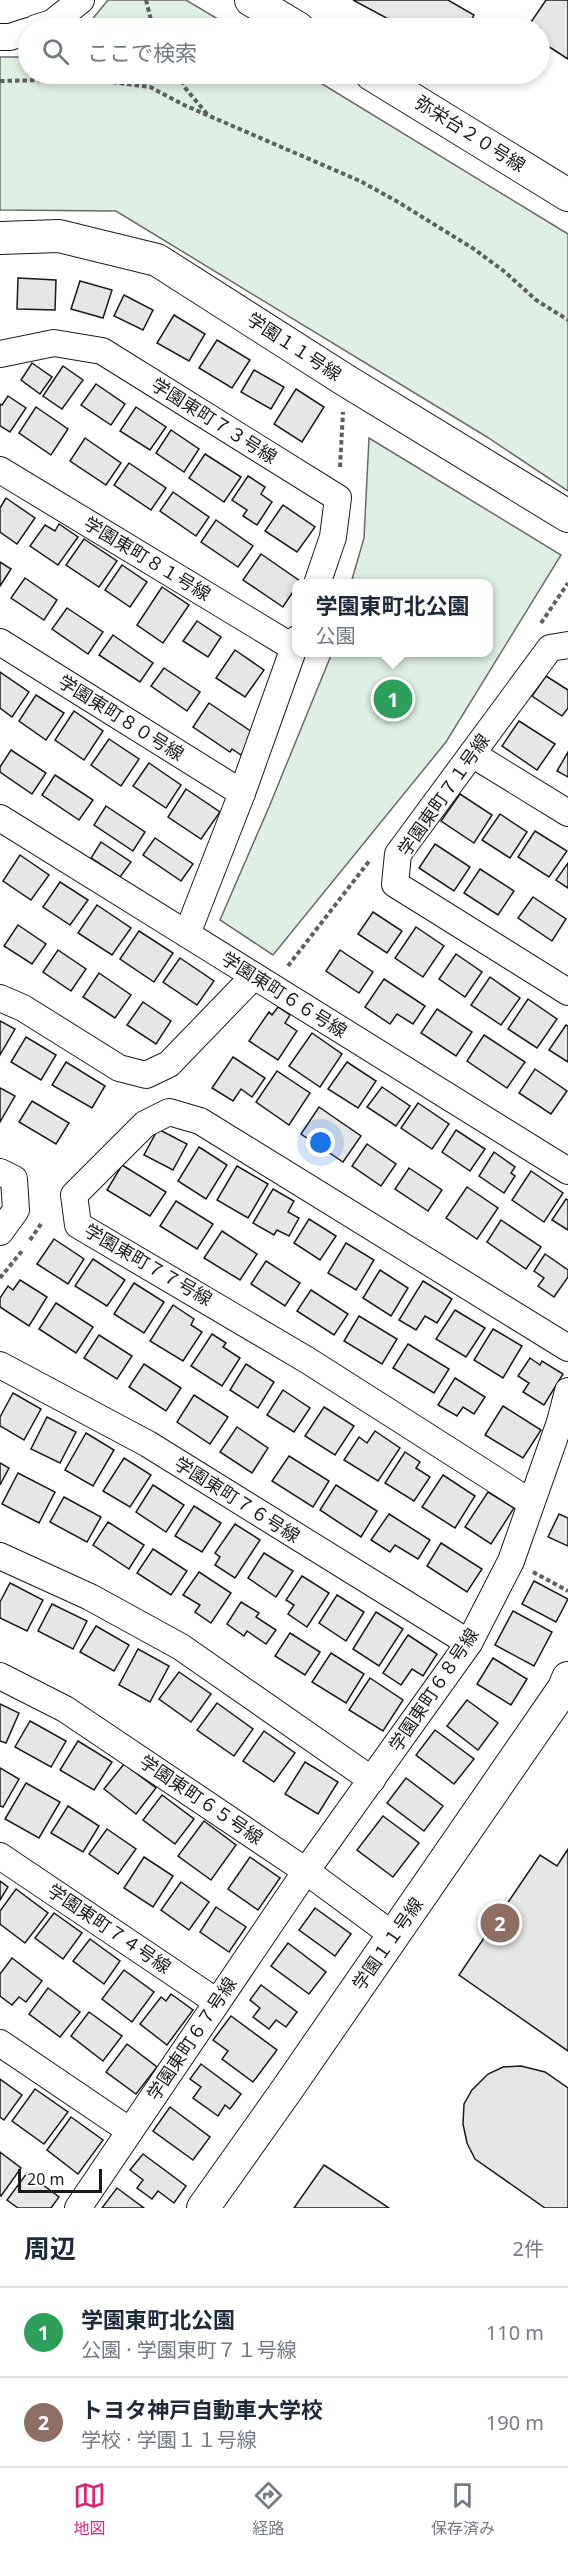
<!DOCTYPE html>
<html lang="ja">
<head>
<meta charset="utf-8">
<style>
  :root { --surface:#fff; --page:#f6f6f7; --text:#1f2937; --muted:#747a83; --line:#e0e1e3; --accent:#db2777 }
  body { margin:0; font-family:"Noto Sans","Noto Sans JP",sans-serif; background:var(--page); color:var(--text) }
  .scale { position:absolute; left:18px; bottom:15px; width:84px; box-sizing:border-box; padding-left:6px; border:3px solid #1a1a1a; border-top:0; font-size:16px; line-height:21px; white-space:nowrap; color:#1a1a1a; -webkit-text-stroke:4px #fff; paint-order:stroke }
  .you { position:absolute; left:321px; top:1143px; width:21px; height:21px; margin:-15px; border:4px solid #fff; border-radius:50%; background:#1a73e8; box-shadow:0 0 0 9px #1a73e833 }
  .badge { display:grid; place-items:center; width:39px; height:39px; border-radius:50%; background:var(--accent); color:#fff; font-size:20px; font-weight:700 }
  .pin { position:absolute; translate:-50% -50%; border:3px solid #fff; box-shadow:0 2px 6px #0006 }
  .popup { position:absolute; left:292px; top:579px; width:201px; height:78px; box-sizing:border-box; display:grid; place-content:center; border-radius:12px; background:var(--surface); filter:drop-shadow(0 2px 4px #0005); font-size:20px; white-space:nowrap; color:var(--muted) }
  .popup b { font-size:22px; color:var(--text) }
  .popup::after { content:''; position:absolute; left:50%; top:100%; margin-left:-12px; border:12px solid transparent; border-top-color:var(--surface) }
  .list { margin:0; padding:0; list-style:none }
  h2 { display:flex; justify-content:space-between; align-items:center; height:78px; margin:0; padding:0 24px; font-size:26px }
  h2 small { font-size:20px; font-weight:400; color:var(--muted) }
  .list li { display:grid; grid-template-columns:39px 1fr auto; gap:18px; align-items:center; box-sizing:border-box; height:90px; padding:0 24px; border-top:2px solid var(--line) }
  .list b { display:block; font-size:22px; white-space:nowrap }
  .list p { margin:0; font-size:20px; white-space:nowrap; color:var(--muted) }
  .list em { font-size:20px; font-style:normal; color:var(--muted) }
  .icon { flex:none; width:33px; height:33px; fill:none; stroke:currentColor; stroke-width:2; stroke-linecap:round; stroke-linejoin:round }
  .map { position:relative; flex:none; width:568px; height:2208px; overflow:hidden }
  .search { position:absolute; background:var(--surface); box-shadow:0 3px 9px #0003; left:18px; right:18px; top:18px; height:66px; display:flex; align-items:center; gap:15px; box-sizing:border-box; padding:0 21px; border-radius:33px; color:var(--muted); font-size:22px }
  .sheet { height:258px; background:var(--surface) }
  nav { display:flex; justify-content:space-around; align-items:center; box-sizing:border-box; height:84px; border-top:2px solid var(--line); background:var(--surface); font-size:16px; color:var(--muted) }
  nav a { display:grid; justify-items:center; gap:3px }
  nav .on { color:var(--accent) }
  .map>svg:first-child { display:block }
  .green { fill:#e0efe3; stroke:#6a6a6a; stroke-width:1.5 }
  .building { fill:#e6e6e6; stroke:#1a1a1a; stroke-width:1.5 }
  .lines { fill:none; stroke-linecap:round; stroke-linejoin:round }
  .minor-casing { stroke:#1a1a1a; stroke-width:28 }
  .tertiary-casing { stroke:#1a1a1a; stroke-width:34 }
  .path { stroke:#5f5f5f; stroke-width:4; stroke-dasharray:4.5 3; stroke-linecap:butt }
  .minor { stroke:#fff; stroke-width:26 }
  .tertiary { stroke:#fff; stroke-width:32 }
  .labels { text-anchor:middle; stroke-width:4.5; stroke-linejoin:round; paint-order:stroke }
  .street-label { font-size:18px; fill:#1a1a1a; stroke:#fff }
</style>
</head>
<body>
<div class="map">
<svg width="568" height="2208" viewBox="0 0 568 2208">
  <rect width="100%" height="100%" fill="#fff"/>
  <g class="green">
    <path d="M108,0h78l47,28h-148z"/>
    <path d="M0,57h28v17h278l262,160v257l-81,-54 -371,-226 -116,-1z"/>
    <path d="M369,438l192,117 -115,187 -173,213 -53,-35 49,-113 63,-154 157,-1v-68l-138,-1 13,-45z"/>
  </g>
  <g class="building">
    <path d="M353,0h95l26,15 -7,13h-62z"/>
    <path d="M546,0h22v59l-28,-18v-13h-13z"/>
    <path d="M18,278l38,2 -1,30 -38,-1z"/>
    <path d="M80,281l32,9 -9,28 -32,-9z"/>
    <path d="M124,295l29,15 -10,20 -29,-14z"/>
    <path d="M174,315l31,19 -16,27 -32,-18z"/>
    <path d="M217,340l33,20 -18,28 -33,-20z"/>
    <path d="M32,363l20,14 -12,17 -19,-14z"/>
    <path d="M63,366l20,14 -21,29 -19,-13z"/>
    <path d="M254,370l30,17 -13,22 -30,-17z"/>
    <path d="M96,384l29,20 -14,21 -30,-20z"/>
    <path d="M296,389l28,18 -22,35 -28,-18z"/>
    <path d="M8,396l18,12 -16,24 -10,-6v-22l2,1z"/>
    <path d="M36,407l32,22 -17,26 -32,-22z"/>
    <path d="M136,407l30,20 -16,23 -30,-19z"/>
    <path d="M171,430l28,19 -15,23 -28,-19z"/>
    <path d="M85,438l36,25 -15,22 -36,-24z"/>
    <path d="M205,454l36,23 -17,25 -35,-24z"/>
    <path d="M129,463l37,25 -15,22 -37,-25z"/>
    <path d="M248,476l17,11 -4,7 11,8 -15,23 -14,-9 4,-6 -15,-10z"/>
    <path d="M173,492l36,25 -13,19 -36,-25z"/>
    <path d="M6,498l29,20 -18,26 -17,-12v-24z"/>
    <path d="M283,505l32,22 -18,25 -32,-21z"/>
    <path d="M216,520l37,26 -15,21 -37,-25z"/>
    <path d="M59,524l19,13 -20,28 -28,-19 15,-21 10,6z"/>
    <path d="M84,539l33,22 -18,26 -33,-22z"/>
    <path d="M261,554l39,27 -17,26 -40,-27z"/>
    <path d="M0,562l11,7 -11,17z"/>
    <path d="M122,565l25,17 -17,25 -25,-17z"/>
    <path d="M25,578l32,22 -13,20 -33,-22z"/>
    <path d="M162,587l27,18 -26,38 -26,-18z"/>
    <path d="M67,608l36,24 -15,22 -36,-25z"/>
    <path d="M197,621l24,16 -13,20 -25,-16z"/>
    <path d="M113,635l40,28 -13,19 -41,-27z"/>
    <path d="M235,650l29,20 -19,27 -29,-19z"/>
    <path d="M164,668l36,24 -13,19 -36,-25z"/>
    <path d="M0,672l29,20 -17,25 -12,-9z"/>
    <path d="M546,676l22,14v18l-6,8 -30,-20z"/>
    <path d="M36,695l28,18 -18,27 -27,-19z"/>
    <path d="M209,703l46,31 -14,21 -9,-6 -2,3 -37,-25z"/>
    <path d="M74,711l29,20 -19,29 -29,-20z"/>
    <path d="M519,721l36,23 -18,26 -35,-24z"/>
    <path d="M109,739l30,20 -18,27 -30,-21z"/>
    <path d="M11,750l35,23 -14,21 -32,-22v-5z"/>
    <path d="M568,752v25l-11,-6z"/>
    <path d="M149,763l32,22 -15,23 -33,-22z"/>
    <path d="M55,775l38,25 -14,20 -37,-25z"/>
    <path d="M186,789l34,23 -19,27 -33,-22z"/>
    <path d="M460,794l32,21 -18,28 -33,-22z"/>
    <path d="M106,806l39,26 -12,19 -39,-26z"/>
    <path d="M500,814l27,18 -17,26 -28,-18z"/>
    <path d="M535,831l32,20 -18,26 -31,-20z"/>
    <path d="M155,838l38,26 -12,17 -38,-26z"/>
    <path d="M101,842l30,20 -11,15 -29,-19z"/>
    <path d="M435,844l35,23 -16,24 -35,-23z"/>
    <path d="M20,855l29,20 -18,25 -28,-19z"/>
    <path d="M568,863v25l-12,-8z"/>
    <path d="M480,869l34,22 -16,24 -34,-22z"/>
    <path d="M60,882l28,18 -18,25 -27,-18z"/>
    <path d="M533,897l33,22 -14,22 -34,-23z"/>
    <path d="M97,905l34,23 -19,27 -34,-22z"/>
    <path d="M373,912l29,19 -15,22 -29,-19z"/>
    <path d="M18,925l28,19 -14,20 -28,-18z"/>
    <path d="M416,927l28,19 -21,31 -28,-19z"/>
    <path d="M139,931l34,22 -19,29 -34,-23z"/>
    <path d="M58,950l28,19 -15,22 -28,-19z"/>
    <path d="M340,950l33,22 -14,21 -33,-22z"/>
    <path d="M456,954l26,18 -17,25 -26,-18z"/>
    <path d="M180,958l34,23 -17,24 -34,-23z"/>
    <path d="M99,973l32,22 -16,23 -32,-21z"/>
    <path d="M490,977l30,21 -19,27 -30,-20z"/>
    <path d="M384,979l41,27 -12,18 -16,-10 -7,10 -25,-17z"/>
    <path d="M528,999l29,20 -20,29 -29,-19z"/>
    <path d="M143,1002l28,19 -15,23 -29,-19z"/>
    <path d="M278,1007l12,8 -5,8 12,8 -19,29 -29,-19 20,-29 3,3z"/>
    <path d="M437,1009l35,23 -16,24 -35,-23z"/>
    <path d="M0,1021l15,8 -15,26z"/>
    <path d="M566,1025l2,1v36l-19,-12z"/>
    <path d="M312,1033l30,21 -22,33 -31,-21z"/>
    <path d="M484,1035l41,27 -18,26 -40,-27z"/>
    <path d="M26,1037l30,18 -15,25 -30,-18z"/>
    <path d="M233,1057l32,21 -13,19 -11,-8 -8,12 -21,-13z"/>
    <path d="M66,1062l39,24 -13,22 -40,-23z"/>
    <path d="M347,1062l29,19 -18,27 -30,-19z"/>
    <path d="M535,1069l32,22 -16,23 -32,-21z"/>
    <path d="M277,1071l33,22 -21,32 -33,-23z"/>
    <path d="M382,1087l28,19 -14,20 -29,-19z"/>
    <path d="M0,1088l15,8 -15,26z"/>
    <path d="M32,1101l37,22 -13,21 -37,-22z"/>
    <path d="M418,1103l31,21 -17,25 -31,-21z"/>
    <path d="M319,1107l42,29 -18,26 -42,-28z"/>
    <path d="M158,1129l29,15 -14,26 -29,-15z"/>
    <path d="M456,1130l29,19 -15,22 -28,-19z"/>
    <path d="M367,1144l29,20 -15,22 -29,-20z"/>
    <path d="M199,1147l28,18 -21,34 -28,-18z"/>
    <path d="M494,1152l21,15 -4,6 4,3 -11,17 -25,-17z"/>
    <path d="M122,1165l44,27 -16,24 -43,-26z"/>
    <path d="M237,1166l31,18 -20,34 -31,-18z"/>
    <path d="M409,1168l33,22 -14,21 -33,-22z"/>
    <path d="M531,1171l32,22 -19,29 -32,-22z"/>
    <path d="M467,1187l31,21 -21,31 -31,-21z"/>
    <path d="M273,1189l21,12 -6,11 11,6 -10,18 -12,-6 -3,5 -21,-12z"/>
    <path d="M566,1199l2,1v30l-16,-10z"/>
    <path d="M176,1201l37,23 -16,25 -37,-23z"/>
    <path d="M309,1219l27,17 -16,24 -26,-17z"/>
    <path d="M501,1220l40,27 -15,22 -39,-27z"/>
    <path d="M222,1231l35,23 -17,26 -36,-22z"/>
    <path d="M54,1239l30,20 -16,25 -31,-20z"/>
    <path d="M346,1243l28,17 -18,30 -28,-17z"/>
    <path d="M545,1254l23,16v7l-14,20 -16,-11 6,-8 -10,-7z"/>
    <path d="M93,1259l32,21 -18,26 -32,-20z"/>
    <path d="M266,1261l34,22 -15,23 -34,-22z"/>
    <path d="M380,1270l28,18 -17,28 -28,-18z"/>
    <path d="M20,1280l27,17 -18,29 -29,-19v-9l8,-12 5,4z"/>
    <path d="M423,1281l29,18 -15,24 -12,-7 -9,14 -17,-10z"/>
    <path d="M134,1283l30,19 -20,31 -30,-19z"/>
    <path d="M311,1290l37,24 -14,21 -37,-24z"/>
    <path d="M56,1303l37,24 -17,26 -37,-24z"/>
    <path d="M173,1305l21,14 -3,6 11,7 -19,29 -33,-20z"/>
    <path d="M455,1310l30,18 -19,29 -30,-18z"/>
    <path d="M359,1316l38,23 -15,25 -38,-23z"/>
    <path d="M493,1329l29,17 -19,32 -29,-18z"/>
    <path d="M212,1334l14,9 -3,4 17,11 -18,28 -31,-20z"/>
    <path d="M99,1335l33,21 -15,23 -33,-21z"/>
    <path d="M408,1344l41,25 -15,24 -41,-25z"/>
    <path d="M530,1358l10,7 2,-4 21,13 -19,31 -21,-13 6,-9 -11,-7z"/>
    <path d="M144,1364l37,24 -15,23 -37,-24z"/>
    <path d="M246,1364l28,18 -16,26 -28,-18z"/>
    <path d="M455,1378l30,19 -11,17 -11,-7 -6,9 -19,-11z"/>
    <path d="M283,1390l27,18 -16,24 -27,-17z"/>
    <path d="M13,1393l28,16 -17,31 -24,-14v-9z"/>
    <path d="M194,1395l34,22 -18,27 -33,-22z"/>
    <path d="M503,1406l38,24 -18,28 -38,-23z"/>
    <path d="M324,1407l30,19 -19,29 -30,-19z"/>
    <path d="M47,1417l29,15 -16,31 -29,-14z"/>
    <path d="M237,1427l31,21 -16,25 -32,-21z"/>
    <path d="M375,1431l25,17 -22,33 -34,-21 15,-23 8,6z"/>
    <path d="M86,1433l28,17 -21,36 -28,-16z"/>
    <path d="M405,1452l15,10 -4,6 14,9 -16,24 -29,-18z"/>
    <path d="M289,1456l40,25 -16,26 -41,-26z"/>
    <path d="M124,1458l27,17 -21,32 -27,-16z"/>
    <path d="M0,1463l9,5 -9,17z"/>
    <path d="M18,1473l37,19 -16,31 -37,-19z"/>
    <path d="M443,1475l32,21 -20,32 -33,-21z"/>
    <path d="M153,1485l31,20 -18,27 -30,-20z"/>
    <path d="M336,1485l41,26 -16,26 -41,-27z"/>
    <path d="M488,1492l26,16 -23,36 -26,-17z"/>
    <path d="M64,1497l37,20 -14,25 -37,-20z"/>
    <path d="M194,1506l27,17 -19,29 -27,-16z"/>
    <path d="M389,1514l41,26 -12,19 -23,-14 -5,7 -19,-12z"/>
    <path d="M559,1514l9,4v28l-20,-9z"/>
    <path d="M108,1522l36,23 -15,24 -36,-24z"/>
    <path d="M235,1524l25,16 -25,38 -20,-13 5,-8 -5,-4z"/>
    <path d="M441,1543l41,26 -15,23 -40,-26z"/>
    <path d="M153,1549l34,22 -16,24 -34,-22z"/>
    <path d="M264,1553l29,18 -17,26 -28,-19z"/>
    <path d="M199,1572l32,21 -20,30 -16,-11 5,-7 -17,-10z"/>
    <path d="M302,1576l27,17 -22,34 -19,-13 6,-9 -8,-5z"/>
    <path d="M534,1581l34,18 -12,23 -34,-18z"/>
    <path d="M10,1583l33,17 -16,31 -27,-13v-16z"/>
    <path d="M337,1595l27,17 -18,29 -27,-18z"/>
    <path d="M241,1602l18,11 -3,4 20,13 -10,14 -19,-13 -3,5 -17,-12z"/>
    <path d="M52,1604l35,17 -14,28 -35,-18z"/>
    <path d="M513,1611l39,21 -18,34 -39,-21z"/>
    <path d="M376,1612l27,17 -24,37 -26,-17z"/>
    <path d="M96,1626l33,19 -15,26 -34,-19z"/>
    <path d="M290,1633l30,19 -15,23 -30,-19z"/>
    <path d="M408,1635l29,19 -14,22 -11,-7 -11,16 -18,-12z"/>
    <path d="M138,1649l31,17 -19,36 -31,-17z"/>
    <path d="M331,1653l33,21 -18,29 -34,-21z"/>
    <path d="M493,1658l34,21 -16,26 -34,-21z"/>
    <path d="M179,1672l32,22 -20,28 -32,-23z"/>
    <path d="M370,1678l33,22 -20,31 -34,-21z"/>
    <path d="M467,1700l31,23 -20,27 -31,-24z"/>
    <path d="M217,1703l36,26 -19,27 -37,-26z"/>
    <path d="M0,1704l19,9 -13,30 -6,-2z"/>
    <path d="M30,1721l36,20 -15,26 -36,-20z"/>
    <path d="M435,1730l39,29 -20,25 -38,-29z"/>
    <path d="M264,1731l31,22 -21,29 -31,-21z"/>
    <path d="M78,1741l34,21 -18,28 -34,-20z"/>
    <path d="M305,1762l33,20 -20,32 -33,-20z"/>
    <path d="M124,1764l32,24 -20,26 -32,-25z"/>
    <path d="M0,1768l19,11 -16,28 -3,-1z"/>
    <path d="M406,1778l37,28 -19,25 -37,-28z"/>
    <path d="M26,1783l34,19 -21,36 -34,-19z"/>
    <path d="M162,1795l32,24 -19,25 -32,-24z"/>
    <path d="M68,1806l31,20 -16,26 -32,-19z"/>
    <path d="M383,1816l36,27 -26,34 -36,-27z"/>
    <path d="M204,1821l32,24 -25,35 -33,-24z"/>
    <path d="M107,1829l29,20 -18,25 -29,-20z"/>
    <path d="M568,1849v202l-109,-76 81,-120 17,11z"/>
    <path d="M144,1857l29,19 -20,31 -29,-19z"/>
    <path d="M250,1857l30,21 -22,32 -30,-21z"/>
    <path d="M0,1881l8,6 -8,13z"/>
    <path d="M181,1882l28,20 -20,28 -28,-20z"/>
    <path d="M16,1889l32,24 -23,30 -25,-19v-13z"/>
    <path d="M216,1907l30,20 -17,25 -29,-20z"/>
    <path d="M315,1908l36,26 -16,22 -36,-26z"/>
    <path d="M54,1913l28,20 -19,26 -28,-21z"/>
    <path d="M90,1939l30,22 -16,23 -31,-23z"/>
    <path d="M288,1943l38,29 -17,22 -38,-28z"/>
    <path d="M12,1958l30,23 -16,21 -7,-5 -7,8 -12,-9v-22z"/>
    <path d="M124,1970l30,22 -22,30 -30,-23z"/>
    <path d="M261,1985l36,27 -11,15 -10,-7 -7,9 -16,-12 7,-9 -10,-8z"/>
    <path d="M48,1988l32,24 -20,25 -31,-23z"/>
    <path d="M171,1994l22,16 -26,35 -27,-21 21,-27 5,4z"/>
    <path d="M89,2012l33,24 -19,25 -32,-25z"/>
    <path d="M231,2016l46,34 -24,32 -31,-23 6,-8 -15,-11z"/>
    <path d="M127,2044l30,23 -21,27 -30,-22z"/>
    <path d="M201,2064l40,30 -11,15 -5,-4 -7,11 -25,-18 8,-11 -11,-8z"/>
    <path d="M521,2066l24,6 23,16v120h-23l-70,-49 -8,-16 -4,-19 1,-20 8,-14 16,-16 15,-7z"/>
    <path d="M0,2079l22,16 -18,25 -4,-3z"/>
    <path d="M35,2089l33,23 -24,32 -32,-23z"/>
    <path d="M170,2107l40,30 -17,23 -40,-29z"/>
    <path d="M71,2117l32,23 -25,34 -31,-24z"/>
    <path d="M0,2152l21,16 -20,28 -1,-1z"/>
    <path d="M143,2154l43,32 -12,17 -16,-12 -6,8 -15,-11 6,-8 -13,-10z"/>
    <path d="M324,2165l65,43h-95z"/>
    <path d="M27,2173l32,24 -8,11h-33l-11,-8z"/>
    <path d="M117,2188l27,20h-42z"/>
  </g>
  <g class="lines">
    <defs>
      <g id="minor">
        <path d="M36,28l16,-5 29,-23"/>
        <path d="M0,37h10l18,-6"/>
        <path d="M0,354l54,-11 48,8 236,147 -5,39 -16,47"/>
        <path d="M0,470l294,178"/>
        <path d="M0,642l242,151"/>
        <path d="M568,645l-18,3 -152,206 -3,30 173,108"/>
        <path d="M472,754l96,59"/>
        <path d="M0,818l568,353"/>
        <path d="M187,934l55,-141 55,-154"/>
        <path d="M0,998l23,10 96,60 27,7 23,-11 85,-88"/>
        <path d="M0,1172l14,7 2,31 -16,22"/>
        <path d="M0,1365l148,79 321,199"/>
        <path d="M530,1502l-223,-142 -229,-135 -4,-30 71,-71 24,-12 31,9 368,227"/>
        <path d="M0,1556l90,41 91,50 191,133"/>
        <path d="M0,1676l65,33 241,162 88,65"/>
        <path d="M0,1856l217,146"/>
        <path d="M0,2043l130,88"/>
        <path d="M78,2208l228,-337 163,-228 42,-82 49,-139 8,-31"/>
      </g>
      <g id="tertiary">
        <path d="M251,0l47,28"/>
        <path d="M371,74l197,121"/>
        <path d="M0,238l59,-2 98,24 188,120 223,136"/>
        <path d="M203,2208l83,-117 278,-403 4,-10"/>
      </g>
    </defs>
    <use href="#minor" class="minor-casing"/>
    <use href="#tertiary" class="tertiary-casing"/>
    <g class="path">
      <path d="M146,0l7,28"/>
      <path d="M178,74l8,15 21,25"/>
      <path d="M0,81l88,-2 62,8 34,18 176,76 38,21 76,47 31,23 31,28 32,20"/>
      <path d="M340,467l3,-55"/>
      <path d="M541,623l27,-40"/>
      <path d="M288,966l82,-106"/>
      <path d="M30,1240l11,-16"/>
      <path d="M0,1278l22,-27"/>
      <path d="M533,1572l35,19"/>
    </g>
    <use href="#minor" class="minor"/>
    <use href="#tertiary" class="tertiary"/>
  </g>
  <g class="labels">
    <g class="street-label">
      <text transform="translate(470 134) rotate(32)" y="6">弥栄台２０号線</text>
      <text transform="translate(294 347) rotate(33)" y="6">学園１１号線</text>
      <text transform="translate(214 421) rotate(32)" y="6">学園東町７３号線</text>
      <text transform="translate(147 559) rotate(31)" y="6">学園東町８１号線</text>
      <text transform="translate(121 718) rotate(32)" y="6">学園東町８０号線</text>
      <text transform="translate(444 795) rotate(-55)" y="6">学園東町７１号線</text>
      <text transform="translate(284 995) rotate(32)" y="6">学園東町６６号線</text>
      <text transform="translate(148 1265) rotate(30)" y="6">学園東町７７号線</text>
      <text transform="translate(237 1500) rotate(32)" y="6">学園東町７６号線</text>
      <text transform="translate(434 1690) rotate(-56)" y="6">学園東町６８号線</text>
      <text transform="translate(201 1800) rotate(34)" y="6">学園東町６５号線</text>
      <text transform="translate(109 1929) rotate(34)" y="6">学園東町７４号線</text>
      <text transform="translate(388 1944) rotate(-55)" y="6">学園１１号線</text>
      <text transform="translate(192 2039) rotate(-56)" y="6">学園東町６７号線</text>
    </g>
  </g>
</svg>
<div class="scale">20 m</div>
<div class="you"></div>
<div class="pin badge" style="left:393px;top:699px;background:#2e9e5b">1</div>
<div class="popup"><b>学園東町北公園</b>公園</div>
<div class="pin badge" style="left:500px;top:1923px;background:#8d6e63">2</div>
<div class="search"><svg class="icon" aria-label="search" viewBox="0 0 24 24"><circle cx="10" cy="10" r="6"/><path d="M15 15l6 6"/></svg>ここで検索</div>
</div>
<section class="sheet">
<h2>周辺<small>2件</small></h2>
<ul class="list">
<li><span class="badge" style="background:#2e9e5b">1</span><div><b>学園東町北公園</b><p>公園 · 学園東町７１号線</p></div><em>110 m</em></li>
<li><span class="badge" style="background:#8d6e63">2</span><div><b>トヨタ神戸自動車大学校</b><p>学校 · 学園１１号線</p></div><em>190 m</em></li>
</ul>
</section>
<nav>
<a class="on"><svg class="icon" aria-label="map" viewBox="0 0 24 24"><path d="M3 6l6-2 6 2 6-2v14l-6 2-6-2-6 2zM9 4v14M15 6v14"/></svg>地図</a>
<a><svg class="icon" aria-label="directions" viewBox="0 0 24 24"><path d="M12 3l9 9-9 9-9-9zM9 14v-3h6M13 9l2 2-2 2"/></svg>経路</a>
<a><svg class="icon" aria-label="saved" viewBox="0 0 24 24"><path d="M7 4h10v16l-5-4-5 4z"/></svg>保存済み</a>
</nav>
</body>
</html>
